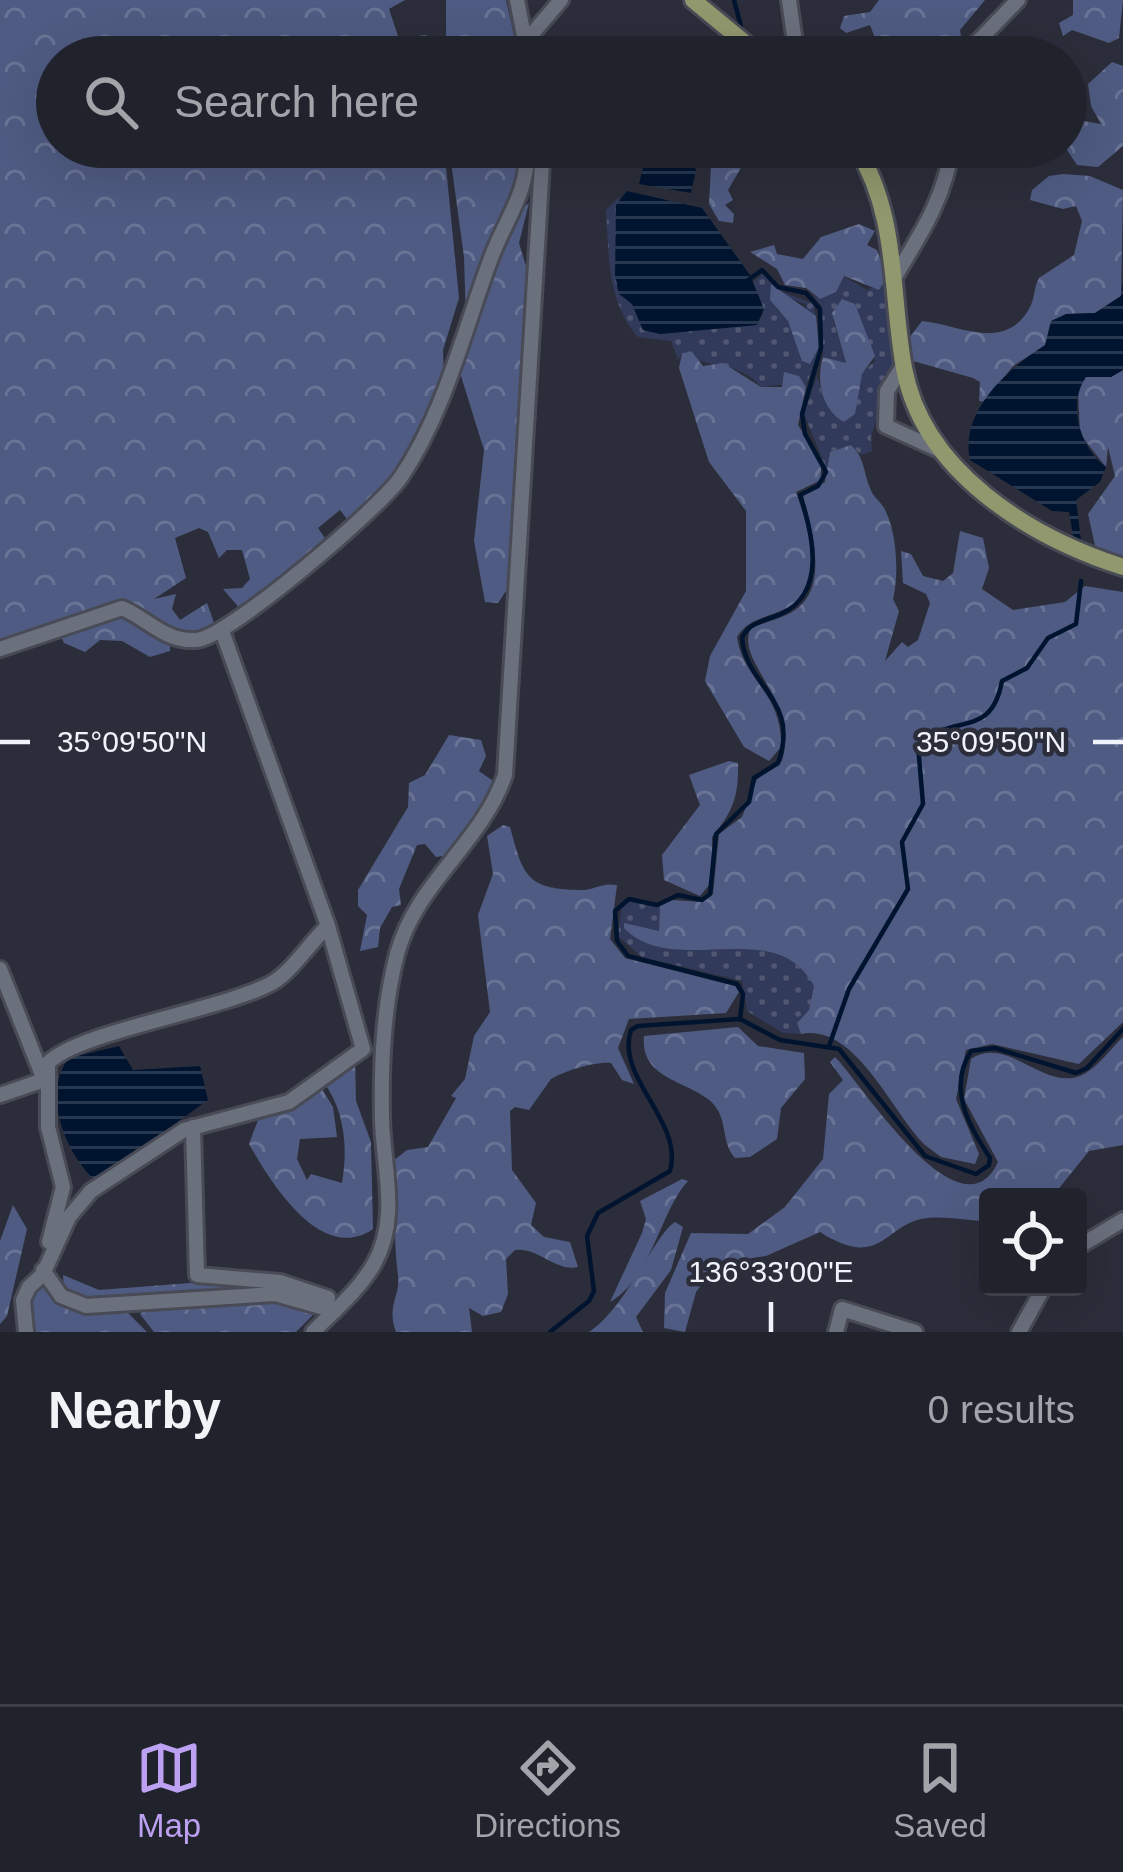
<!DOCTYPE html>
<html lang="en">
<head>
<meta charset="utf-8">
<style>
  :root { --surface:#20222c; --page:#2d2f38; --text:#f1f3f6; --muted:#a2a4a9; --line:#3d3f48; --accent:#bca0f2 }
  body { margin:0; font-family:Arial,sans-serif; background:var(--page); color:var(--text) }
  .controls { position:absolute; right:36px; bottom:36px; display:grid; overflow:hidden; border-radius:12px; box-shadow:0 12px 48px #0002 }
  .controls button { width:108px; height:108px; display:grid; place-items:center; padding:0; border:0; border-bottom:3px solid var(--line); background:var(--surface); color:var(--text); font:60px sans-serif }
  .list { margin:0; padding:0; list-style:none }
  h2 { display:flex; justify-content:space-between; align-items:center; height:156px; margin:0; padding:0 48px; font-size:51px }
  h2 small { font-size:39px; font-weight:400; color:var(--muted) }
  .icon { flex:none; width:66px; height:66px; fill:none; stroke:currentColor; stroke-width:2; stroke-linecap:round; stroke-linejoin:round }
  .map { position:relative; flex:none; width:1123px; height:1332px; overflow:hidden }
  .search { position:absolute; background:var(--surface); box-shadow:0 12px 48px #0002; left:36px; right:36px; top:36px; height:132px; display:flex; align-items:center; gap:30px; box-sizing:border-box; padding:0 42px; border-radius:66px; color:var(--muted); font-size:45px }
  .sheet { height:372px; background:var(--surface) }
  nav { display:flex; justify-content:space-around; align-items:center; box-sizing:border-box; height:168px; border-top:3px solid var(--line); background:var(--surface); font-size:33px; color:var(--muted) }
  nav a { display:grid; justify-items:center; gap:6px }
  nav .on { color:var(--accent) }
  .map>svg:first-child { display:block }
  .grass { fill:url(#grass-dots); fill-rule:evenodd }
  .forest { fill:url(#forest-crowns) }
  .water { fill:url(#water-rules) }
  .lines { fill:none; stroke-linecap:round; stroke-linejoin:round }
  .stream { stroke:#001430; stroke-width:4.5 }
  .minor-casing { stroke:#484b55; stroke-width:20 }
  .major-casing { stroke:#484b55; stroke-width:22 }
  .minor { stroke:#6b707d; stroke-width:14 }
  .major { stroke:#91986d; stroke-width:16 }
  .ticks { fill:none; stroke:#f0f3fb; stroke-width:4.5 }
  .ticks-label { font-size:30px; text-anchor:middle; fill:#f0f3fb; stroke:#2b2e3a; stroke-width:9; stroke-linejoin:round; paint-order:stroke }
</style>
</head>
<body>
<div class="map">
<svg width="1123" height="1332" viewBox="0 0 1123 1332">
  <defs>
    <pattern id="grass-dots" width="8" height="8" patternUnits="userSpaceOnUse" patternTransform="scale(3)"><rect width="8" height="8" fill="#313a5b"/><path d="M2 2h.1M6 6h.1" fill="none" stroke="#4f5773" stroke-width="1.8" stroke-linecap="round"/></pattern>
    <pattern id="forest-crowns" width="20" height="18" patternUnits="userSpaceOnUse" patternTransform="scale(3)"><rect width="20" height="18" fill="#4f5b82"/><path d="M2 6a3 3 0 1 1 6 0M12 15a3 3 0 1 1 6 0" fill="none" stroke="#697395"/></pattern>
    <pattern id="water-rules" width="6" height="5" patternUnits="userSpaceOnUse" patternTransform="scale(3)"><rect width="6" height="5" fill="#001430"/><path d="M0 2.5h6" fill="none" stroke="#26374f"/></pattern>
  </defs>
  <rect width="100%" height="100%" fill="#2b2e3a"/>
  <g class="grass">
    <path d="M619,197l-2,92 15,15 11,26 17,4 96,-9 7,-11 -10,-32 11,-9 16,18 34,13 5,45 -13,38 -4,-5 -41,5c-20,-26 -54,-18 -79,-34l-4,7 -7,-19 -33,-4c-31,-35 -29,-82 -32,-127zM781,296l25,8 -1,60 -17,-43 -13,-14z"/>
    <path d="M843,276l24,14 21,-9 6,83 -23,73 1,14 -11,4 -10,-10 -21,7 -2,21 -24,-59 13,-38 7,24 20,22 18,-49 13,-12 -20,-57 -18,3 -4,12 13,45 -23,-7 -2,-51 -8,-11 7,4z"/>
    <path d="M636,900l24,6 -1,25 -34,-3c49,52 150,-15 189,58l-5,24 -12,13 4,11 -18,-1 -36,-22 -5,-30 -100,-24 -24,-21 4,-32z"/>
  </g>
  <g class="forest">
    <path d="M0,0h405l-16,9 10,30 26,-4 15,5v17h-383v90h387l15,151 -16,52 1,29 -40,89 -54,55 -10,-13 -22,18 9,13 -85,70 -19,-22 19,-1 8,-9 -8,-29h-15l-8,8 -11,-26 -9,-4 -24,10 11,40 -32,21 22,-5 -4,15 8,11 27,-17 10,28 -35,6 -53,-30 -129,40z"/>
    <path d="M446,0h60l13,57h-73z"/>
    <path d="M879,0h106l-25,30 2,13 17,14h-85l-2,-9 -16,-7 -6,-16 -24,8 -6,-5 4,-12 26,-4z"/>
    <path d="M1073,0h50l-4,38 -10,5 -37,-13 -9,6 -4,-13 14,-8z"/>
    <path d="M1112,62l11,4v80l-25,21 -21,-2 -12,-18 1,-29 35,6 -10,-18 -3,-22z"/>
    <path d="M449,147h75v21l-58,152 -2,-63z"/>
    <path d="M712,147h41l-25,43 5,10 -8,5 9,9 -1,9 -14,-2 -10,-17z"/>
    <path d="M1063,174l27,2 33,14 -2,106 -26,17 -29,1 -20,31 -33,21 -28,36 -6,-1 1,-19 -7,-4 -60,-17 -3,-24 12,-16c39,4 85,33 109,-16 4,-9 3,-18 8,-27l35,-23 8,-34 -6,-15 -13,3 -33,-9 2,-10 17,-14z"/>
    <path d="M529,203l-10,40 9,30 -20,315 -10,15 -13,-1 -11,-61 10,-91 -27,-87c27,-51 38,-101 62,-153z"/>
    <path d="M859,224l16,7 -8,14 10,5 10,26 -8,14 -35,-14 -8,16 -16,7 -14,-11 -21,-3 -8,-16 -27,-17 24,-7 3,9 26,5 18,-22z"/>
    <path d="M771,284l45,32 3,31 -9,17 -8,-3 -14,-40 -18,-21z"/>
    <path d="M842,299l13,5 20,52 -13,18 -7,40 -11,8c-23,-13 -28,-42 -21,-65l23,6 -14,-50z"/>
    <path d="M692,352l11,14 20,-3 38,24h21l2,-15 15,4 7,11 -8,38 23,37v18l-25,12c11,32 32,96 -9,116 -18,9 -40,11 -50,29 6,43 46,56 44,110l-12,14 -25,-14 -39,-66 5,-25 36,-65v-80l-37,-49 -30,-94 3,-15z"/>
    <path d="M1123,370v188l-27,-8 -8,-36 27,-38 -7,-29 -2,20 -26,-33 -2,-45 8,-12h25z"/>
    <path d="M851,445c14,13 12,26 19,43 3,10 13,15 16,24 11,23 13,63 7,87l6,12 -14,50 17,-19 6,5 10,-7 12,-37 -4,-9 -23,-11 -2,-32 10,3 12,22 20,5 10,-8 7,-42 23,7 6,30 -7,21 31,21 52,-8 20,-16 38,6v430l-44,42 -87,-20 -26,6 -10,49 23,55 -4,10 -34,-7 -16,-12c-34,-34 -70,-122 -124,-111l-4,-11 12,-13 5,-24c-39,-73 -140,-6 -190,-58v-5l35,8 1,-25 12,-6 30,2 11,-8 6,-60 23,-17 15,-38 25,-18c18,-62 -48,-99 -31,-133 14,-6 31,-9 44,-18 35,-23 16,-83 8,-115l22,-13 5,-30z"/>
    <path d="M117,611l53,30v10l-20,6 -28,-16 -22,-1 -15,12 -21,-9 -6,-13z"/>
    <path d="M449,735l32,5 5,16 -7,15 14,10v9l-43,65 -14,2 -11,-13 -8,1 -18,44 2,16 -9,2 -12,21 -2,19 -18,4 7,-36 -9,-9v-16l50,-83 1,-24 16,-8z"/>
    <path d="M729,761l9,2c1,34 -6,50 -26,74l1,43 -13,16 -36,-16 -2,-25 38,-50 -11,-30z"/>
    <path d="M503,825l7,2c13,47 15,62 69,63 14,1 22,-8 38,-5l-7,54 15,19 110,28 4,6 -13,21 -97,6 -11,29 16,36 -12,-4 -11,-17c-15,-2 -47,8 -60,16l-22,31 -14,-3 -5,4 2,59 24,33 -5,22 13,12 26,5 8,25c-23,5 -39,-20 -63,-17l-9,9 2,35 -7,18 -18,4 -14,-8 3,24h-76c-10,-27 5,-36 2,-56 -5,-37 -2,-76 -5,-115l14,-11 21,-3 28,-49 -5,-2 14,-17 9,-43 16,-24 -12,-97 15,-41 -6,-38z"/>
    <path d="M738,1027l20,19 46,7 1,26 -24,29 -4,31 -27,18 -15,1c-16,-18 -5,-42 -27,-59 -26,-19 -68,-22 -64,-63z"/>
    <path d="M1123,1037v108l-34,6 -37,46h-64v24c-20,0 -40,-5 -60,-3 -44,4 -45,54 -108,14l-54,24 -47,7 -23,29 -11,40 -21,-4 1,-35 26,-60 57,1 37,-27 38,-48 6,-65 14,-14 -13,-18 5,-5c23,22 126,186 163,105l-34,-63 7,-40c36,-24 72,31 109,17 16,-6 31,-28 43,-39z"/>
    <path d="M355,1058l1,43 15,41 2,87c-52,36 -103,-48 -124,-85l12,-32 16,3 43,-29 13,21 4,30 -37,2 -3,20 10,21 4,-6 31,9c6,-35 3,-72 -19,-102z"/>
    <path d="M682,1179l6,2c-28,30 -36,97 -78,121l32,-69 4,-14 -6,-18z"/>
    <path d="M13,1205l14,24 -20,87 -7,8v-83z"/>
    <path d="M675,1222l8,5 -12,43 -35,47 7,15h-54c38,-25 65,-97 86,-110z"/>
    <path d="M63,1275l36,15 130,-10 16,4v7l-151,12 -30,-11z"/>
    <path d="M36,1283l22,15 66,11 23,23h-118l-3,-17z"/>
    <path d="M270,1296l47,15 -21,21h-142l-14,-18 5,-7z"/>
  </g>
  <g class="water">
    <path d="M648,147h41l7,23 -5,23 -52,-9z"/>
    <path d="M627,191l75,17 48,67 14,34 -7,16 -97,9 -17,-4 -11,-26 -13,-10 -4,-19 1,-70z"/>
    <path d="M1123,282v88l-12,7h-25c-19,27 -6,71 20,90l-6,15 -24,18 5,40 -7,1 -5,-29 -17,-1 -82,-51c-11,-49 39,-92 75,-115l6,-24 15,-7 29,-1 26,-17z"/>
    <path d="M119,1046l14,24 67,-4 8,34 -112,81c-30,-26 -55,-88 -27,-123z"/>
  </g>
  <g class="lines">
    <g class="stream">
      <path d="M734,0l9,34"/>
      <path d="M727,57l12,-12"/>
      <path d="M740,1019l3,-25 -6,-10 -109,-28 -11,-15 -2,-30 14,-12 28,6 21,-10 24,5 8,-6 6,-60 33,-32 5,-24 24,-15c23,-64 -32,-75 -36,-125 7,-16 23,-17 39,-24 46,-21 32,-80 19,-119l18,-9 8,-14 -21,-38 -3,-20 19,-66 -1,-39 -14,-16 -28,-6 -16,-17 -14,10"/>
      <path d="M829,1046l20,-57 59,-100 -6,-47 21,-38 -5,-59c36,-33 73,-5 84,-64l25,-13 21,-30 28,-14 5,-43"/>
      <path d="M550,1332l39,-31 5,-10 -7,-55 11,-23 72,-42c14,-50 -55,-93 -39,-141l7,-4 102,-7 40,21 59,9 86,107 51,18 13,-9 1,-7c-21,-33 -43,-69 -19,-107l24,-3 81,25 11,-5 36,-39"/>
    </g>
    <defs>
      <g id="minor">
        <path d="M517,0l11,57"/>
        <path d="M789,0l8,57"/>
        <path d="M526,41l35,-41"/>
        <path d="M963,57l55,-57"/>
        <path d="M896,275c26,-43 49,-78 56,-128"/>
        <path d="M903,366l-16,25 -1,35 55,25"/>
        <path d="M0,649l122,-41c26,11 43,34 74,32 31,-1 185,-133 205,-163 44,-65 63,-147 90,-219 15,-40 38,-66 36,-111"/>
        <path d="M0,969l44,111 -44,15"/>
        <path d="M193,1127l4,148 83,7 48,16"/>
        <path d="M49,1242l14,-55 -15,-60v-64c30,-31 168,-52 220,-78 22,-10 41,-42 60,-59"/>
        <path d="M1078,1247l45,-27"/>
        <path d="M43,1270l18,26 25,10 189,-12 60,17"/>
        <path d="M26,1332l-3,-32 6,-13 14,-13 26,-57 22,-26 93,-61 105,-28 74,-53 -35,-123 -106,-295"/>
        <path d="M313,1332c21,-21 46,-42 61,-68 26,-46 9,-96 8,-145 -1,-55 1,-111 15,-165 19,-71 84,-110 108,-179l38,-628"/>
        <path d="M836,1332l6,-23 73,23"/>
        <path d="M1019,1332l25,-45"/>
      </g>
      <g id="major">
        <path d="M693,0l69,57"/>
        <path d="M856,147c43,69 34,144 48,221 19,104 126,169 219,199"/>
      </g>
    </defs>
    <use href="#minor" class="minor-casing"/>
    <use href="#major" class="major-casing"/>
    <use href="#minor" class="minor"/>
    <use href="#major" class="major"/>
  </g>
  <path class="ticks" d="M0,742h30M1093,742h30M771,1302v30"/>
  <g class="ticks-label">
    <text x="132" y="752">35°09'50"N</text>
    <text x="991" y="752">35°09'50"N</text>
    <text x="771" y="1282">136°33'00"E</text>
  </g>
</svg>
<div class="controls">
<button><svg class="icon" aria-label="locate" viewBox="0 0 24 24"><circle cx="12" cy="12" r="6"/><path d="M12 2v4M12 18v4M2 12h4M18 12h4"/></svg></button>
</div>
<div class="search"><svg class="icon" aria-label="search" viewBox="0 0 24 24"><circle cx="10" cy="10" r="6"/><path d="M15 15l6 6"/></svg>Search here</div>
</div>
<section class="sheet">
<h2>Nearby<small>0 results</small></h2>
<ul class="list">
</ul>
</section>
<nav>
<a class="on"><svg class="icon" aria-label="map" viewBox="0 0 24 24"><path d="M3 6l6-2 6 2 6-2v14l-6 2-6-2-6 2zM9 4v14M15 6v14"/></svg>Map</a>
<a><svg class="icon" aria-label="directions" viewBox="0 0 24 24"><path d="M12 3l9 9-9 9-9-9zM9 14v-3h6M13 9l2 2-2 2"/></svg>Directions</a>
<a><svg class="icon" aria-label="saved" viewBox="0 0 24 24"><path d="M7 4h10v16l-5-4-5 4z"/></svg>Saved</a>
</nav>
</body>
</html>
